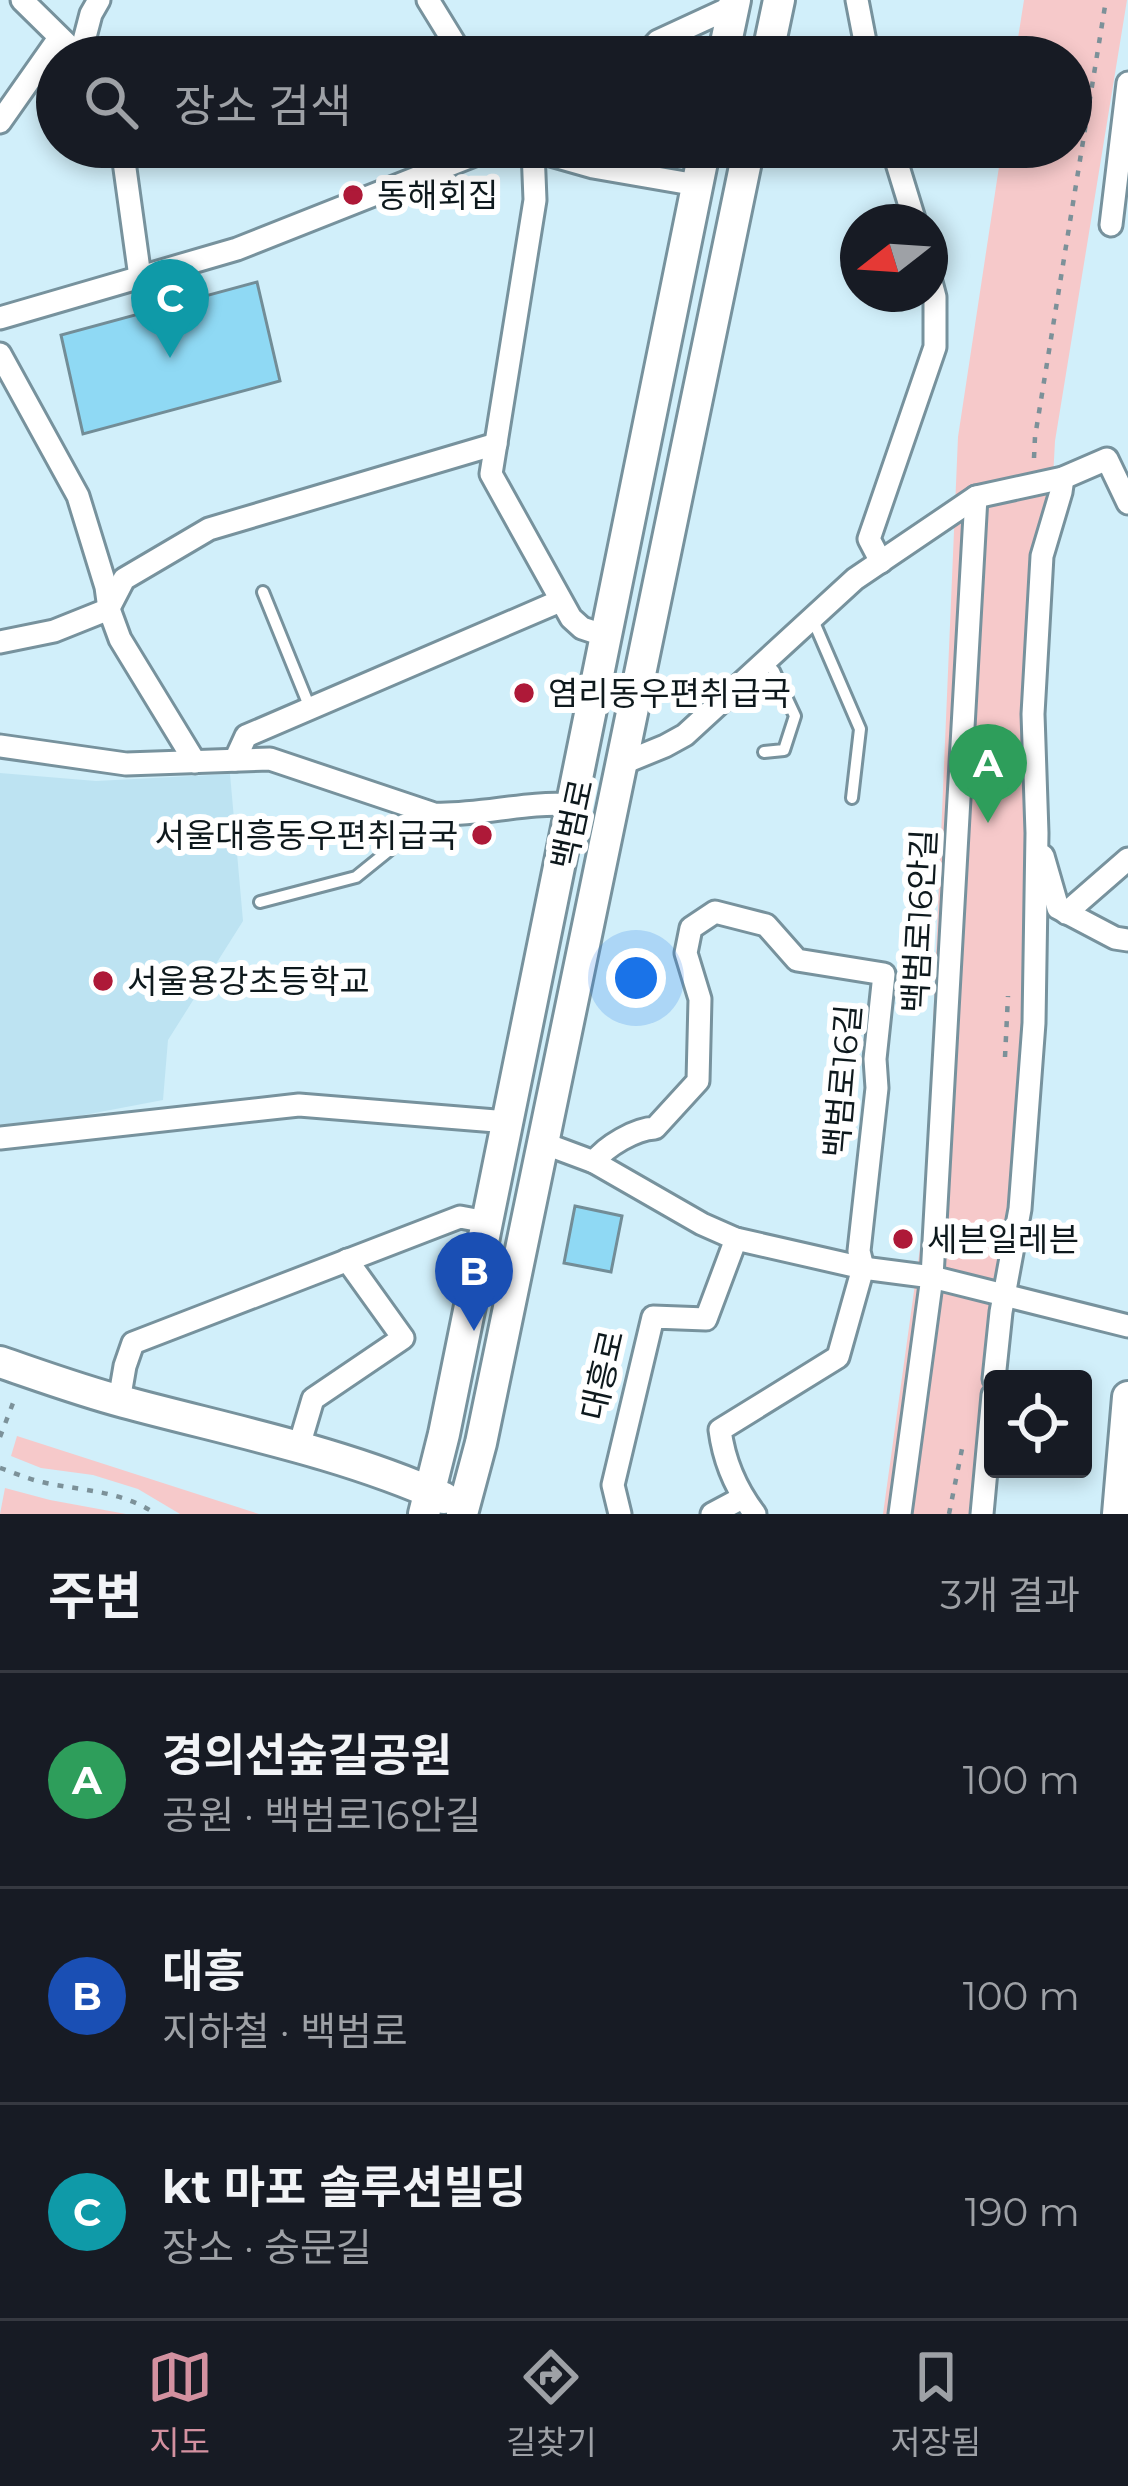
<!DOCTYPE html>
<html lang="ko">
<head>
<meta charset="utf-8">
<style>
  :root { --surface:#171b24; --page:#20242c; --text:#f1f3f6; --muted:#9ea1a6; --line:#363941; --accent:#d391a0 }
  body { margin:0; font-family:Montserrat,"Noto Sans KR",sans-serif; background:var(--page); color:var(--text) }
  .controls { position:absolute; right:36px; bottom:36px; display:grid; overflow:hidden; border-radius:12px; box-shadow:0 6px 18px #0003 }
  .controls button { width:108px; height:108px; display:grid; place-items:center; padding:0; border:0; border-bottom:3px solid var(--line); background:var(--surface); color:var(--text); font:60px sans-serif }
  .compass { position:absolute; left:840px; top:204px; width:108px; height:108px; border-radius:50%; background:var(--surface); box-shadow:0 6px 18px #0003; rotate:253deg }
  .you { position:absolute; left:636px; top:978px; width:42px; height:42px; margin:-30px; border:9px solid #fff; border-radius:50%; background:#1a73e8; box-shadow:0 0 0 18px #1a73e833 }
  .badge { display:grid; place-items:center; width:78px; height:78px; border-radius:50%; background:var(--accent); color:#fff; font-size:39px; font-weight:700 }
  .pin { position:absolute; translate:-50% -99px; filter:drop-shadow(0 3px 6px #0008) }
  .pin::after { content:''; position:absolute; top:63px; width:42px; height:36px; background:inherit; clip-path:polygon(0 0,100% 0,50% 100%) }
  .list { margin:0; padding:0; list-style:none }
  h2 { display:flex; justify-content:space-between; align-items:center; height:156px; margin:0; padding:0 48px; font-size:51px }
  h2 small { font-size:39px; font-weight:400; color:var(--muted) }
  .list li { display:grid; grid-template-columns:78px 1fr auto; gap:36px; align-items:center; box-sizing:border-box; height:216px; padding:0 48px; border-top:3px solid var(--line) }
  .list b { display:block; font-size:45px; white-space:nowrap }
  .list p { margin:0; font-size:39px; white-space:nowrap; color:var(--muted) }
  .list em { font-size:39px; font-style:normal; color:var(--muted) }
  .icon { flex:none; width:66px; height:66px; fill:none; stroke:currentColor; stroke-width:2; stroke-linecap:round; stroke-linejoin:round }
  .map { position:relative; flex:none; width:1128px; height:1514px; overflow:hidden }
  .search { position:absolute; background:var(--surface); box-shadow:0 6px 18px #0003; left:36px; right:36px; top:36px; height:132px; display:flex; align-items:center; gap:30px; box-sizing:border-box; padding:0 42px; border-radius:66px; color:var(--muted); font-size:45px }
  .sheet { height:804px; background:var(--surface) }
  nav { display:flex; justify-content:space-around; align-items:center; box-sizing:border-box; height:168px; border-top:3px solid var(--line); background:var(--surface); font-size:33px; color:var(--muted) }
  nav a { display:grid; justify-items:center; gap:6px }
  nav .on { color:var(--accent) }
  .map>svg:first-child { display:block }
  .built { fill:#bde3f2 }
  .green { fill:#f6c9ca }
  .building { fill:#8fd9f4; stroke:#728d97; stroke-width:3 }
  .lines { fill:none; stroke-linecap:round; stroke-linejoin:round }
  .lane-casing { stroke:#77929d; stroke-width:16 }
  .street-casing { stroke:#77929d; stroke-width:27 }
  .secondary-casing { stroke:#77929d; stroke-width:36 }
  .path { stroke:#7c9199; stroke-width:4.5; stroke-dasharray:6 9; stroke-linecap:butt }
  .lane { stroke:#fff; stroke-width:10 }
  .street { stroke:#fff; stroke-width:21 }
  .secondary { stroke:#fff; stroke-width:30 }
  .poi-dot { fill:#ae1938; stroke:#fff; stroke-width:4.5 }
  .labels { text-anchor:middle; stroke-width:12; stroke-linejoin:round; paint-order:stroke }
  .poi-label { font-size:33px; fill:#0e191d; stroke:#fff; text-anchor:start }
  .street-label { font-size:33px; fill:#0e191d; stroke:#fff }
</style>
</head>
<body>
<div class="map">
<svg width="1128" height="1514" viewBox="0 0 1128 1514">
  <rect width="100%" height="100%" fill="#d1effa"/>
  <path class="built" d="M0,773l96,8 134,-7 13,147 -75,119 -5,60 -163,31z"/>
  <g class="green">
    <path d="M1024,0h103l-72,441 -41,764 -34,309h-97l42,-302 33,-775 44,-290h69v-90h-56z"/>
    <path d="M17,1436l242,78h-79l-42,-25 -45,-14 -52,-7 -30,-12z"/>
    <path d="M5,1488l45,12 76,14h-126z"/>
  </g>
  <g class="building">
    <path d="M257,282l23,99 -197,53 -22,-99z"/>
    <path d="M575,1206l47,10 -11,56 -47,-9z"/>
  </g>
  <g class="lines">
    <defs>
      <g id="lane">
        <path d="M263,592l47,116"/>
        <path d="M813,620l47,109 -8,69"/>
        <path d="M764,752l20,-2 11,-34 -21,-45 -9,-10"/>
        <path d="M260,902l96,-25 78,-63"/>
      </g>
      <g id="street">
        <path d="M22,0l58,57"/>
        <path d="M428,0l35,57"/>
        <path d="M857,0l11,57"/>
        <path d="M80,56l11,-42 8,-14"/>
        <path d="M643,57l15,-16 76,-35"/>
        <path d="M0,122l59,-84"/>
        <path d="M122,147l18,130"/>
        <path d="M892,147l23,75"/>
        <path d="M533,150l2,50 -44,274 80,144 11,10 24,8"/>
        <path d="M1111,225l17,-142"/>
        <path d="M0,318l237,-69 245,-97 51,-2 60,17 104,18"/>
        <path d="M0,354l78,142 28,91 3,22 11,30 75,123"/>
        <path d="M881,562l-12,-23 66,-192v-50l-5,-19"/>
        <path d="M109,608l15,-29 85,-50 287,-85"/>
        <path d="M0,642l54,-11 55,-22"/>
        <path d="M0,746l126,18 144,-5 164,55c47,2 92,-13 138,-9"/>
        <path d="M235,760l11,-24 314,-135"/>
        <path d="M621,764l44,-18 20,-11 170,-156 121,-82 87,-19 44,-19 21,44"/>
        <path d="M1043,856l15,52 57,30 13,2"/>
        <path d="M1066,913l62,-54"/>
        <path d="M0,1138l299,-33 209,17"/>
        <path d="M543,1143l51,19 108,62 34,15 127,29 69,9 196,49"/>
        <path d="M594,1162c12,-16 41,-33 61,-34l43,-47 2,-82 -14,-46 5,-25 24,-16 51,13 31,35 87,14 -9,85 2,29 -18,163 4,17 -25,89 -118,73c4,31 16,59 35,84"/>
        <path d="M994,1379l7,-67 19,-103 14,-186 3,-190 -4,-119 9,-158 19,-64 2,-14"/>
        <path d="M119,1401l6,-35 8,-23 327,-126 27,5"/>
        <path d="M299,1446l14,-47 90,-61 -56,-78"/>
        <path d="M620,1514l-7,-29 40,-168 53,2 30,-80"/>
        <path d="M712,1514l30,-16"/>
        <path d="M900,1514l32,-237 44,-780"/>
        <path d="M982,1514l11,-119"/>
      </g>
      <g id="secondary">
        <path d="M723,57l12,-57"/>
        <path d="M767,57l12,-57"/>
        <path d="M0,1362c41,14 82,29 124,40 108,29 218,50 320,96"/>
        <path d="M424,1514l20,-80 261,-1287"/>
        <path d="M462,1514l19,-71 268,-1296"/>
        <path d="M1118,1514l10,-117"/>
      </g>
    </defs>
    <use href="#lane" class="lane-casing"/>
    <use href="#street" class="street-casing"/>
    <use href="#secondary" class="secondary-casing"/>
    <g class="path">
      <path d="M1034,458l1,-21 71,-437"/>
      <path d="M1005,1057l3,-61"/>
      <path d="M0,1437l13,-34"/>
      <path d="M0,1468c15,5 30,12 46,15 39,8 76,8 110,31"/>
      <path d="M949,1514l13,-65"/>
    </g>
    <use href="#lane" class="lane"/>
    <use href="#street" class="street"/>
    <use href="#secondary" class="secondary"/>
  </g>
  <g class="poi-dot">
    <circle cx="353" cy="195" r="12"/>
    <circle cx="524" cy="693" r="12"/>
    <circle cx="482" cy="835" r="12"/>
    <circle cx="103" cy="981" r="12"/>
    <circle cx="903" cy="1239" r="12"/>
  </g>
  <g class="labels">
    <g class="poi-label">
      <text x="377" y="207">동해회집</text>
      <text x="548" y="705">염리동우편취급국</text>
      <text x="458" y="847" text-anchor="end">서울대흥동우편취급국</text>
      <text x="127" y="993">서울용강초등학교</text>
      <text x="927" y="1251">세븐일레븐</text>
    </g>
    <g class="street-label">
      <text transform="translate(572 824) rotate(-78)" y="12">백범로</text>
      <text transform="translate(919 921) rotate(-87)" y="12">백범로16안길</text>
      <text transform="translate(842 1081) rotate(-85)" y="12">백범로16길</text>
      <text transform="translate(602 1375) rotate(-77)" y="12">대흥로</text>
    </g>
  </g>
</svg>
<div class="controls">
<button><svg class="icon" aria-label="locate" viewBox="0 0 24 24"><circle cx="12" cy="12" r="6"/><path d="M12 2v4M12 18v4M2 12h4M18 12h4"/></svg></button>
</div>
<svg class="compass" viewBox="-18 -18 36 36"><path d="M0-13l5 13h-10z" fill="#e53935"/><path d="M0 13l5-13h-10z" fill="#9ea1a6"/></svg>
<div class="you"></div>
<div class="pin badge" style="left:988px;top:823px;background:#2e9e5b">A</div>
<div class="pin badge" style="left:474px;top:1331px;background:#1a4fb4">B</div>
<div class="pin badge" style="left:170px;top:358px;background:#0f9aa8">C</div>
<div class="search"><svg class="icon" aria-label="search" viewBox="0 0 24 24"><circle cx="10" cy="10" r="6"/><path d="M15 15l6 6"/></svg>장소 검색</div>
</div>
<section class="sheet">
<h2>주변<small>3개 결과</small></h2>
<ul class="list">
<li><span class="badge" style="background:#2e9e5b">A</span><div><b>경의선숲길공원</b><p>공원 · 백범로16안길</p></div><em>100 m</em></li>
<li><span class="badge" style="background:#1a4fb4">B</span><div><b>대흥</b><p>지하철 · 백범로</p></div><em>100 m</em></li>
<li><span class="badge" style="background:#0f9aa8">C</span><div><b>kt 마포 솔루션빌딩</b><p>장소 · 숭문길</p></div><em>190 m</em></li>
</ul>
</section>
<nav>
<a class="on"><svg class="icon" aria-label="map" viewBox="0 0 24 24"><path d="M3 6l6-2 6 2 6-2v14l-6 2-6-2-6 2zM9 4v14M15 6v14"/></svg>지도</a>
<a><svg class="icon" aria-label="directions" viewBox="0 0 24 24"><path d="M12 3l9 9-9 9-9-9zM9 14v-3h6M13 9l2 2-2 2"/></svg>길찾기</a>
<a><svg class="icon" aria-label="saved" viewBox="0 0 24 24"><path d="M7 4h10v16l-5-4-5 4z"/></svg>저장됨</a>
</nav>
</body>
</html>
